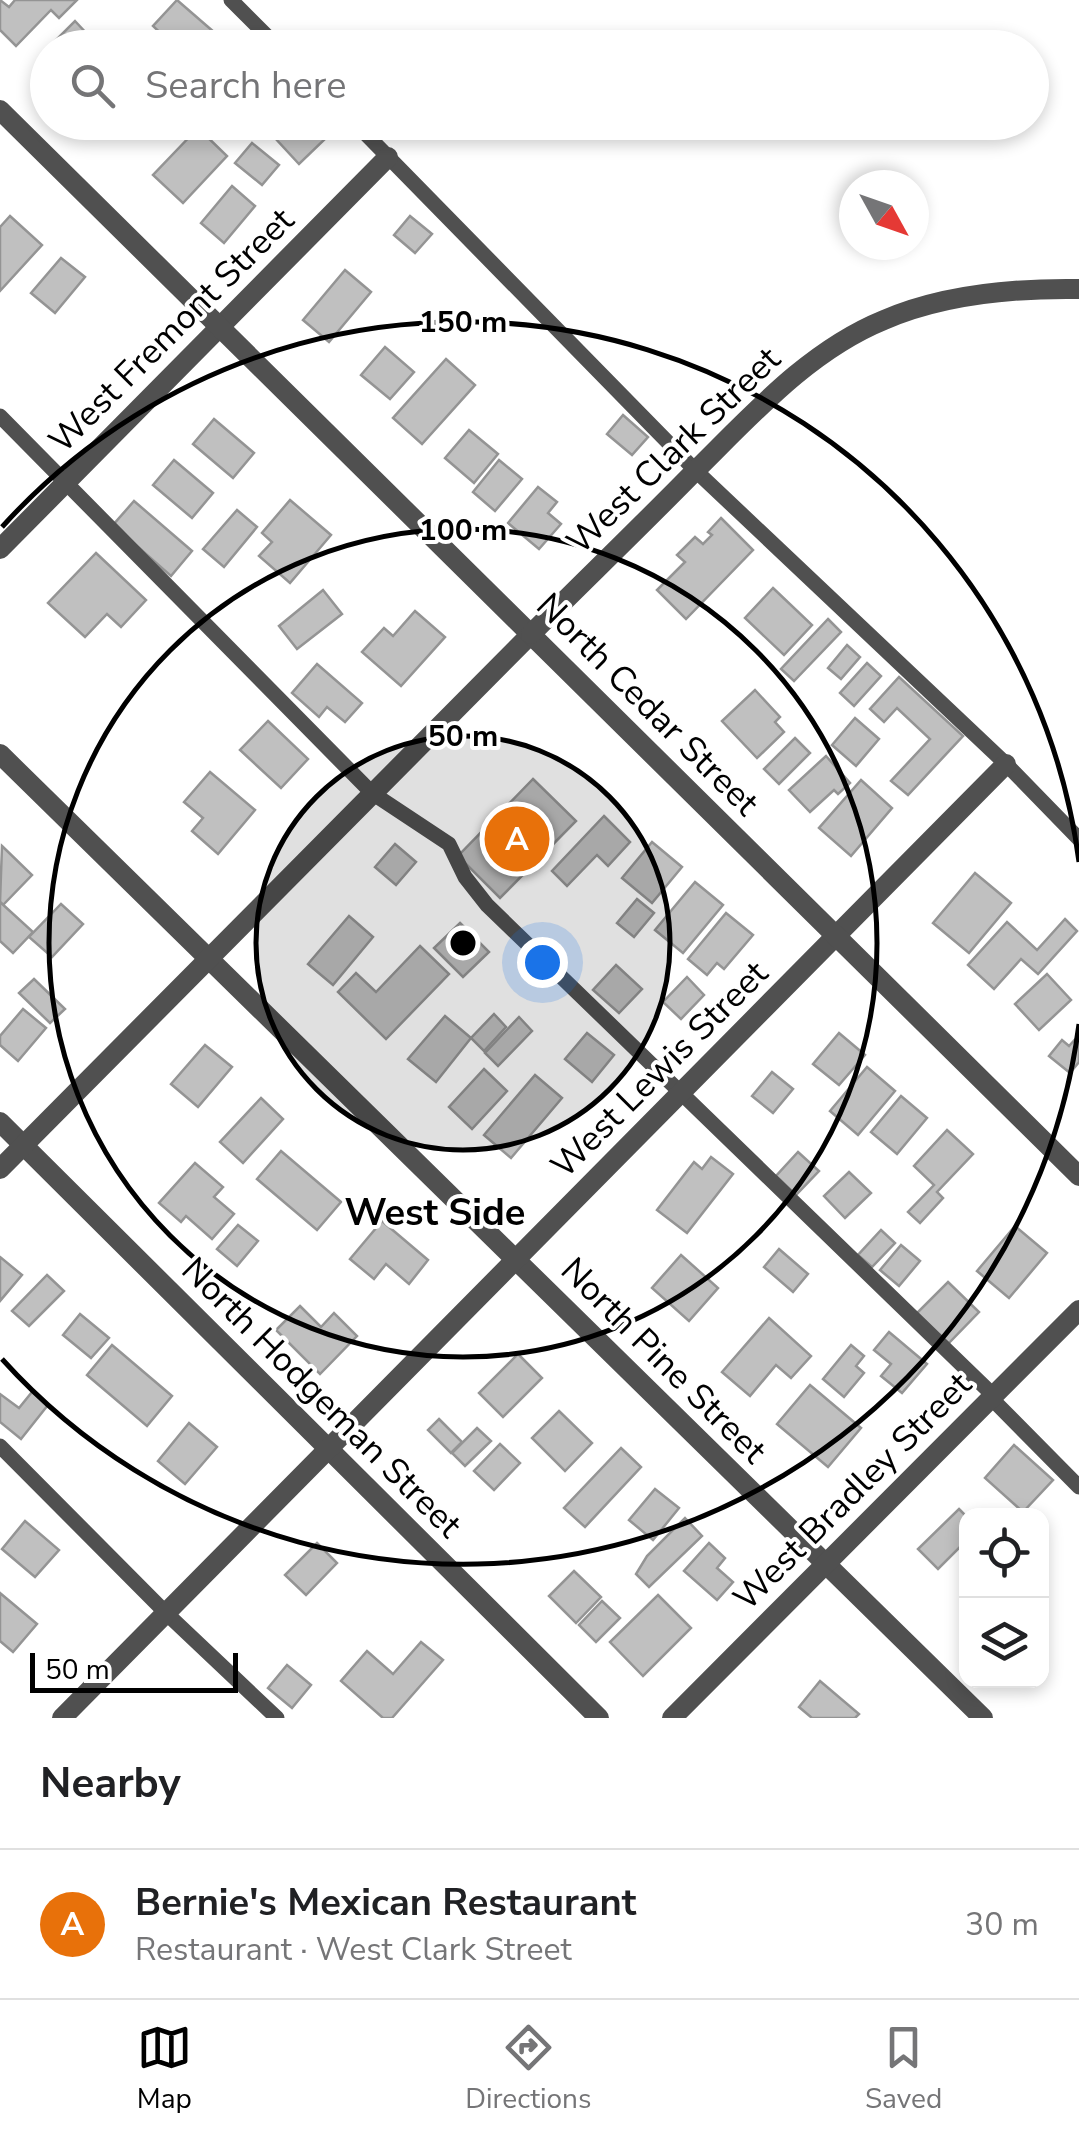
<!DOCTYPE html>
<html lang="en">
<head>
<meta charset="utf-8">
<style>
  :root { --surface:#fff; --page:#f2f2f2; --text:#202124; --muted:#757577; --line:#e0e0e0; --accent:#000 }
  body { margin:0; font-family:"Nunito Sans",sans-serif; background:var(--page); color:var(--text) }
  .controls { position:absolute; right:30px; bottom:30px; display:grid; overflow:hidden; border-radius:20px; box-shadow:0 5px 15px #0003 }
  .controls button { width:90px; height:90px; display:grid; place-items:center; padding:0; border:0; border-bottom:2px solid var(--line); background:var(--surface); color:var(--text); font:50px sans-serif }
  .compass { position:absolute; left:839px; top:170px; width:90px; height:90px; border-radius:50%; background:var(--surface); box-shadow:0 5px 15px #0003; rotate:130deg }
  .scale { position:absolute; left:30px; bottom:25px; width:208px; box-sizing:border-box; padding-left:10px; border:5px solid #000; border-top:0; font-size:28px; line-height:35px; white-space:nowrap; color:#000; -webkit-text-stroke:8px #fff; paint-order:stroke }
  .you { position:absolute; left:542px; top:962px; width:35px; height:35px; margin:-25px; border:8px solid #fff; border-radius:50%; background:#1a73e8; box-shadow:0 0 0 15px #1a73e833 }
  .badge { display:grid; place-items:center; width:65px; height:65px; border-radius:50%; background:var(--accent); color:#fff; font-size:32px; font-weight:700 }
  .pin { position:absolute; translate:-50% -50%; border:5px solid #fff; box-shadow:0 2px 10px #0006 }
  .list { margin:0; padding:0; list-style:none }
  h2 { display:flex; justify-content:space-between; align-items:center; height:130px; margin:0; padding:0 40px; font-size:42px }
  h2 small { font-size:32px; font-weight:400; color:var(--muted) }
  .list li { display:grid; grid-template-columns:65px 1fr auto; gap:30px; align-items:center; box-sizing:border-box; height:150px; padding:0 40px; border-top:2px solid var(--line) }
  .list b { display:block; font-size:38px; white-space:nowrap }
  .list p { margin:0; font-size:32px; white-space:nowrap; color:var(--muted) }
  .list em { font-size:32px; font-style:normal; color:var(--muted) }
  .icon { flex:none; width:55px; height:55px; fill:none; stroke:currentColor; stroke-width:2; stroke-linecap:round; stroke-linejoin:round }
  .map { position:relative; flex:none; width:1079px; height:1718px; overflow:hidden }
  .search { position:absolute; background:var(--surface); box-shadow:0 5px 15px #0003; left:30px; right:30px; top:30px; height:110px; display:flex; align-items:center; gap:25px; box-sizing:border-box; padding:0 35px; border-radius:55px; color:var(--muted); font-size:38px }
  .sheet { height:280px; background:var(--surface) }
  nav { display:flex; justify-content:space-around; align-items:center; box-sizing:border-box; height:140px; border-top:2px solid var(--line); background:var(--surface); font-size:28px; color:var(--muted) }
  nav a { display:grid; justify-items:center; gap:5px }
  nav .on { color:var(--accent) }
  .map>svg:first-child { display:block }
  .building { fill:#c0c0c0; stroke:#949494; stroke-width:2.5 }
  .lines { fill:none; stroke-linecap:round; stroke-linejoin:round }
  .service { stroke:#505050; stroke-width:15 }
  .minor { stroke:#505050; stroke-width:20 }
  .tertiary { stroke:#505050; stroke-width:20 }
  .ring { fill:none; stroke:#000; stroke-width:5 }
  .labels { text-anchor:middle; stroke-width:8; stroke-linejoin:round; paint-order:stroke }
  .street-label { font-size:35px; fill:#000; stroke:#fff }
  .neighbourhood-label { font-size:38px; font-weight:bold; fill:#000; stroke:#fff }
  .centre { fill:#000; stroke:#fff; stroke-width:5 }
  .ring-label { font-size:30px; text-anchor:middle; font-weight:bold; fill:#000; stroke:#fff; stroke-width:8; stroke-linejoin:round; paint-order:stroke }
</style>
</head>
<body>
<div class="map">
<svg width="1079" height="1718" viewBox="0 0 1079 1718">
  <rect width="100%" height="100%" fill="#fff"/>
  <g class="building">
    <path d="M0,0l9,7 6,-7h62l-18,18 -8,-8 -35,36 -16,-16z"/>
    <path d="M177,0l38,33 -12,15h-27l-23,-22z"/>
    <path d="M75,21l13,14 -6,6 7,7h-41z"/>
    <path d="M266,122h44l15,17 -26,25 -36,-39z"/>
    <path d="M198,128l29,28 -44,47 -30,-28z"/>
    <path d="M252,143l27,22 -17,20 -27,-22z"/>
    <path d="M232,186l23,20 -31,37 -23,-20z"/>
    <path d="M10,216l32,29 -42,46v-64z"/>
    <path d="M410,216l22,18 -17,19 -21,-18z"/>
    <path d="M61,258l24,19 -30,36 -24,-20z"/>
    <path d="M345,270l26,22 -42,50 -26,-22z"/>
    <path d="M385,347l29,25 -24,27 -29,-24z"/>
    <path d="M446,359l29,26 -53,59 -29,-26z"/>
    <path d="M623,415l25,22 -16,18 -25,-21z"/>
    <path d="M214,419l40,34 -21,25 -40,-34z"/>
    <path d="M469,430l29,24 -24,29 -29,-25z"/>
    <path d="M174,460l39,33 -21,25 -39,-33z"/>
    <path d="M499,460l23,19 -27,32 -22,-19z"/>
    <path d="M538,487l19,15 -9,11 13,11 -22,25 -31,-26z"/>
    <path d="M290,500l41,35 -41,48 -31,-27 13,-14 -10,-9z"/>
    <path d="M134,501l58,50 -21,25 -58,-51z"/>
    <path d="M237,510l20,17 -33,40 -21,-18z"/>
    <path d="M721,518l32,32 -67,69 -29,-29 28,-28 -8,-7 18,-18 8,7 9,-9 -4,-3z"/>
    <path d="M96,553l50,47 -25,27 -14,-13 -22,23 -37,-34z"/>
    <path d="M773,588l39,37 -28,30 -39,-37z"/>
    <path d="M323,590l19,24 -45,35 -18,-23z"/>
    <path d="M415,611l30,26 -44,49 -39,-34 22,-24 9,8z"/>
    <path d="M828,619l13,13 -47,49 -13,-12z"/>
    <path d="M847,645l13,12 -19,22 -13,-11z"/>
    <path d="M867,663l14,13 -27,30 -14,-13z"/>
    <path d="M317,664l45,39 -17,19 -18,-15 -8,10 -27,-24z"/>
    <path d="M899,677l64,59 -55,59 -17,-14 39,-42 -33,-31 -13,14 -14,-13z"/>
    <path d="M755,690l25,27 -5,5 9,10 -27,26 -35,-37z"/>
    <path d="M855,718l24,21 -23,27 -24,-21z"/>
    <path d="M268,721l40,38 -27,29 -41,-38z"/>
    <path d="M795,738l15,15 -31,31 -15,-15z"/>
    <path d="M826,756l24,27 -12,11 -4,-4 -24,22 -21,-22z"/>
    <path d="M210,772l45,38 -37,44 -26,-23 11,-13 -19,-16z"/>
    <path d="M533,779l43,42 -76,77 -42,-42z"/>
    <path d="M861,780l31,28 -41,48 -32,-28z"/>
    <path d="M604,816l26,26 -22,24 -11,-11 -30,31 -15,-15z"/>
    <path d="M652,842l30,25 -30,36 -30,-25z"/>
    <path d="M395,844l21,18 -20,23 -21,-18z"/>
    <path d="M2,846l30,29 -29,30 -3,-3z"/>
    <path d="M975,873l36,30 -42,50 -36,-30z"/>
    <path d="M695,882l28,23 -40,48 -28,-23z"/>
    <path d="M637,899l17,14 -20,24 -17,-14z"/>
    <path d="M0,902l33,30 -20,21 -13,-12z"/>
    <path d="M61,904l22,20 -31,33 -23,-20z"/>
    <path d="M726,913l27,22 -29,34 -7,-6 -10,12 -19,-16z"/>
    <path d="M349,916l24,21 -40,48 -25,-21z"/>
    <path d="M1065,919l12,12 -39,43 -17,-15 -27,30 -26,-24 39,-43 30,28z"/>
    <path d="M460,923l29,29 -26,25 -29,-29z"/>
    <path d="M420,946l29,28 -63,65 -48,-47 18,-19 20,19z"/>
    <path d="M616,965l26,24 -23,24 -26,-23z"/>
    <path d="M1047,974l24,26 -32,30 -24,-26z"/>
    <path d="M687,977l17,18 -23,24 -18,-17z"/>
    <path d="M34,979l31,30 -15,14 -31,-30z"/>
    <path d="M23,1009l23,19 -28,33 -18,-16v-9z"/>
    <path d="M494,1014l12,13 -22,24 -13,-13z"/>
    <path d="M445,1016l26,22 -35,44 -28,-23z"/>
    <path d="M519,1017l13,14 -34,35 -13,-13z"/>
    <path d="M587,1033l27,22 -22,27 -27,-23z"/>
    <path d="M839,1033l26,22 -26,30 -26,-21z"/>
    <path d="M1079,1035v27l-9,11 -21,-17 13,-16 7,6z"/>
    <path d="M205,1045l27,22 -34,40 -27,-23z"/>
    <path d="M867,1067l28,24 -37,44 -28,-24z"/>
    <path d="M484,1069l23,22 -35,38 -23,-22z"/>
    <path d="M772,1072l21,17 -20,24 -21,-17z"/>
    <path d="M535,1075l27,23 -51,60 -27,-23z"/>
    <path d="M901,1096l26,22 -30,36 -26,-22z"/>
    <path d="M261,1098l22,21 -40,44 -23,-21z"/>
    <path d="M947,1130l26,24 -36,38 6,6 -23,25 -12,-11 26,-27 -20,-19z"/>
    <path d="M281,1151l60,51 -24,28 -60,-51z"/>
    <path d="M798,1152l21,19 -23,24 -20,-19z"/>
    <path d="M711,1157l22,17 -46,59 -30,-23 37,-48 8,7z"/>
    <path d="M195,1163l28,24 -9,10 20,17 -22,25 -26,-23 -5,6 -22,-19z"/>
    <path d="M849,1172l22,21 -26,25 -21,-22z"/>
    <path d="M382,1221l46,39 -19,24 -23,-20 -12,15 -24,-20z"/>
    <path d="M238,1225l20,16 -21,25 -20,-17z"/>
    <path d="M1015,1226l32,27 -38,45 -32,-27z"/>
    <path d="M881,1230l14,13 -23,24 -14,-12z"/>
    <path d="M901,1245l19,16 -21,25 -19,-16z"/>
    <path d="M779,1249l29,25 -15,18 -29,-25z"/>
    <path d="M681,1255l37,33 -29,33 -37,-33z"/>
    <path d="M0,1257l22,18 -22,26z"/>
    <path d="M47,1275l17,16 -35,35 -17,-15z"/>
    <path d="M948,1282l31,30 -33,34 -31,-31z"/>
    <path d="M300,1306l21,21 13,-14 23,23 -37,38 -44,-44z"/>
    <path d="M80,1314l29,24 -18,20 -28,-23z"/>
    <path d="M769,1318l42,38 -20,22 -15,-13 -26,31 -28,-24z"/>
    <path d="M889,1332l38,32 -25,29 -21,-17 10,-12 -17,-14z"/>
    <path d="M112,1345l60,51 -25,30 -60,-51z"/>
    <path d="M851,1345l13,11 -8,10 8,7 -20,24 -21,-18z"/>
    <path d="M518,1354l24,24 -39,39 -24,-24z"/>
    <path d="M810,1385l51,43 -33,39 -51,-43z"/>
    <path d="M32,1392l16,13 -27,34 -21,-17v-28l19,14z"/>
    <path d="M559,1411l33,32 -27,28 -33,-33z"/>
    <path d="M439,1419l23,23 -11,11 -23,-23z"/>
    <path d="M189,1423l28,24 -32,37 -27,-23z"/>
    <path d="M477,1428l14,13 -26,25 -13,-13z"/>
    <path d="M500,1444l20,19 -26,27 -20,-19z"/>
    <path d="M1014,1445l39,35 -30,32 -38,-34z"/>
    <path d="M621,1448l20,19 -56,60 -21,-19z"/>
    <path d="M655,1489l24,19 -26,32 -24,-20z"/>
    <path d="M959,1509l7,7v25l-28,28 -20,-20z"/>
    <path d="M685,1518l17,18 -53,51 -13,-13 11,-18z"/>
    <path d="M25,1521l34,29 -24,27 -33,-28z"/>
    <path d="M317,1543l20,20 -31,32 -21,-20z"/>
    <path d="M709,1543l16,15 -8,10 16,14 -16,18 -33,-29z"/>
    <path d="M574,1571l27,26 -25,26 -27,-27z"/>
    <path d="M0,1593l37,31 -24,28 -13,-11z"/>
    <path d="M658,1595l33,33 -48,48 -33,-34z"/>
    <path d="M602,1601l18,17 -24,24 -17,-17z"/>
    <path d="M421,1642l22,18 -51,58h-9l-42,-37 26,-30 26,23z"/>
    <path d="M287,1665l24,20 -19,23 -24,-20z"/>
    <path d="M820,1681l39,33 -4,4h-43l-13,-11z"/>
  </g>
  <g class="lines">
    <g class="service">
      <path d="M231,0l48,48"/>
      <path d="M354,122l342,349 310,293 73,75"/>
      <path d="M0,416l372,377 77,51 16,33 22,28 507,491v5l85,86"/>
      <path d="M0,1446l166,167 111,105"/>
    </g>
    <g class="minor">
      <path d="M0,549l388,-392"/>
      <path d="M0,754l983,964"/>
      <path d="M0,1122l599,596"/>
      <path d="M0,1169l531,-535"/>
      <path d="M62,1718l944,-954"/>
      <path d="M672,1718l407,-408"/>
    </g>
    <g class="tertiary">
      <path d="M0,110l1079,1066"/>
      <path d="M531,634c54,-54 109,-107 163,-162 57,-56 114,-121 190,-152 60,-26 130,-32 195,-31"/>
    </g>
  </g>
  <circle cx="463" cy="943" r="207" fill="#000" fill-opacity=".12"/>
  <g class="ring">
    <circle cx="463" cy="943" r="207"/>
    <circle cx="463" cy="943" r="414"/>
    <path d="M1079 1024A621 621 0 0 1 2 1359M2 527A621 621 0 0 1 1079 862"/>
  </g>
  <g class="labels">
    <g class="street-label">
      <text transform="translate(171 330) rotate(-45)" y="12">West Fremont Street</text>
      <text transform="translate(673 450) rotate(-44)" y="12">West Clark Street</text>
      <text transform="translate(648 704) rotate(45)" y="12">North Cedar Street</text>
      <text transform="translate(659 1069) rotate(-45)" y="12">West Lewis Street</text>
      <text transform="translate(664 1360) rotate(45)" y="12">North Pine Street</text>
      <text transform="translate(322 1397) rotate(45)" y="12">North Hodgeman Street</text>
      <text transform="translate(852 1491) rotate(-45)" y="12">West Bradley Street</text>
    </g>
    <g class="neighbourhood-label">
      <text x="435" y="1225">West Side</text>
    </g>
  </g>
  <circle cx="463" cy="943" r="15" class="centre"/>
  <g class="ring-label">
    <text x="463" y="332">150 m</text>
    <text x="463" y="540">100 m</text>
    <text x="463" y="746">50 m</text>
  </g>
</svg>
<div class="controls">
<button><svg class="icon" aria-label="locate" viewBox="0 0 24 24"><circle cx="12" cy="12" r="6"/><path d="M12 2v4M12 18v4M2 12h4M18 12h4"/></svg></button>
<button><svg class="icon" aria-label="layers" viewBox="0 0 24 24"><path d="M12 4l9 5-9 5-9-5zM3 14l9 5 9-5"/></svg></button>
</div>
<svg class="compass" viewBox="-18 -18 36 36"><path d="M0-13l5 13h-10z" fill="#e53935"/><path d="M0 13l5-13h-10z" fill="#757577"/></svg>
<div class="scale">50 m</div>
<div class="you"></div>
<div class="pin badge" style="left:517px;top:839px;background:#e8710a">A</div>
<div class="search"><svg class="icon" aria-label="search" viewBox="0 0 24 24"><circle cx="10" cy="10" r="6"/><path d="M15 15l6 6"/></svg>Search here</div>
</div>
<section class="sheet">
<h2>Nearby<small></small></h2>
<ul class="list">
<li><span class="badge" style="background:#e8710a">A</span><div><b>Bernie's Mexican Restaurant</b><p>Restaurant · West Clark Street</p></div><em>30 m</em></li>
</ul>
</section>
<nav>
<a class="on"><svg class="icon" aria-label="map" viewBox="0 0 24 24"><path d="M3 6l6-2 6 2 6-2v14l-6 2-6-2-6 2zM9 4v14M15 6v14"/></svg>Map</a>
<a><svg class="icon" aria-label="directions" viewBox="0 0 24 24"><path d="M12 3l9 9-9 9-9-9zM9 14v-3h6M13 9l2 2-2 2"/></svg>Directions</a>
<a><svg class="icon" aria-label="saved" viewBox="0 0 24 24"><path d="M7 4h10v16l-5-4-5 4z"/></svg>Saved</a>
</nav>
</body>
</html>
